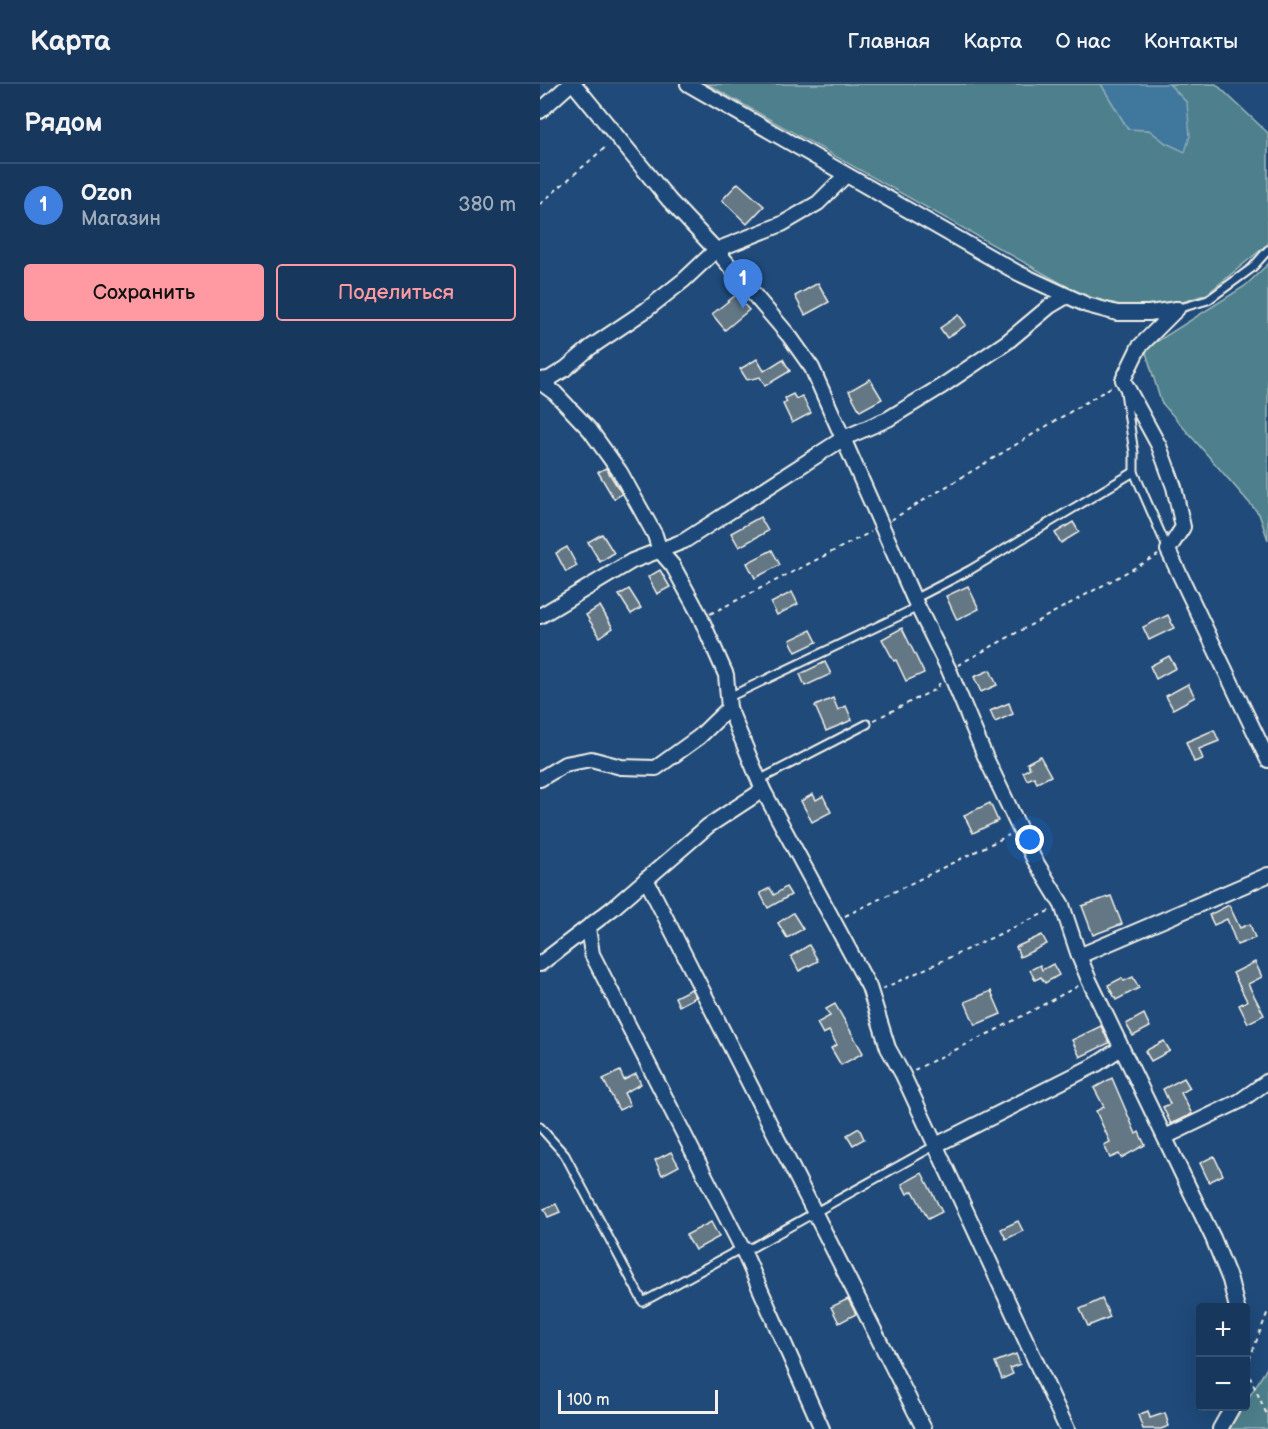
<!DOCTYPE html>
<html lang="ru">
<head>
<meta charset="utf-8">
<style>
  :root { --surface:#17385c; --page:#203f62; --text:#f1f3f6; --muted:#9eacbb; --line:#365272; --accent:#ff9aa2 }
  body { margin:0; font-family:"Balsamiq Sans",sans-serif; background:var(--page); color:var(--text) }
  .controls { position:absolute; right:18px; bottom:18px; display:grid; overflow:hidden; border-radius:6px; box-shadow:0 6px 24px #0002 }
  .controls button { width:54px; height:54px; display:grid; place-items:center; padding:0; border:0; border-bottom:2px solid var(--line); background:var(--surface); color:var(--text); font:30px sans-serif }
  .scale { position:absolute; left:18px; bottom:15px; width:160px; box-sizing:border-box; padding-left:6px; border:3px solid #f4f1e8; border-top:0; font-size:16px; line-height:21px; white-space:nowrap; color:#f4f1e8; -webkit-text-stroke:4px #1f4a7a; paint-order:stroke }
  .you { position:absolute; left:490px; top:756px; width:21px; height:21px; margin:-15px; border:4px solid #fff; border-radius:50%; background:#1a73e8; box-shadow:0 0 0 9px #1a73e833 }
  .badge { display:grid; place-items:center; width:39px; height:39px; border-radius:50%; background:var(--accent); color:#fff; font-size:20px; font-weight:700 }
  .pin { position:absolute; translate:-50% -50px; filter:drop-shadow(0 2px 3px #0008) }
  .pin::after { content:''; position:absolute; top:32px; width:21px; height:18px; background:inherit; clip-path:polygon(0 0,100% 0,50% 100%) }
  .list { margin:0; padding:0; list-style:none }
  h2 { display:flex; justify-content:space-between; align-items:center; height:78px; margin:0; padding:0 24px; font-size:26px }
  h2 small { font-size:20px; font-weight:400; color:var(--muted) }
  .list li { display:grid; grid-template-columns:39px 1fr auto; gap:18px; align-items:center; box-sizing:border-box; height:84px; padding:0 24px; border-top:2px solid var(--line) }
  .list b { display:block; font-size:22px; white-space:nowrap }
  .list p { margin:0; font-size:20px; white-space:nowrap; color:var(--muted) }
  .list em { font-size:20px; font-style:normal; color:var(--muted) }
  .actions { display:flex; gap:12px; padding:18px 24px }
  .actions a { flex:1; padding:14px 0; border:2px solid var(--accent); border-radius:6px; text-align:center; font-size:21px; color:var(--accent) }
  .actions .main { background:var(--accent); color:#111 }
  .map { position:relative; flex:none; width:728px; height:1345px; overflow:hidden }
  header { display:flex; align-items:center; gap:36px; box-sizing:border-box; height:84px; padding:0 30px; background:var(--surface); border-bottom:2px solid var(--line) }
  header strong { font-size:28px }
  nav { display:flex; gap:33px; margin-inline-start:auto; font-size:21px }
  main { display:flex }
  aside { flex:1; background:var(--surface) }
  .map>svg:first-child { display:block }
  .green { fill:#4d808c; stroke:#a0b8ba; stroke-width:1.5 }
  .water { fill:#40779c; stroke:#88a8ba; stroke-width:1.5 }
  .building { fill:#647785; stroke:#f4f1e8; stroke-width:1.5 }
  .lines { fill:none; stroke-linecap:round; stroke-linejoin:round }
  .service-casing { stroke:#f4f1e8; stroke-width:11 }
  .minor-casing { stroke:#f4f1e8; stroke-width:18 }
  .path { stroke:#f4f1e8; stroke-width:2; stroke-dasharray:4.5 4.5; stroke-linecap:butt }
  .service { stroke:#1f4a7a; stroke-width:7 }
  .minor { stroke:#1f4a7a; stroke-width:14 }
</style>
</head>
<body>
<header>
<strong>Карта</strong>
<nav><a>Главная</a><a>Карта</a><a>О нас</a><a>Контакты</a></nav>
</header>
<main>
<aside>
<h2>Рядом<small></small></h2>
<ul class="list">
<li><span class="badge" style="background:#3f7fe0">1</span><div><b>Ozon</b><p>Магазин</p></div><em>380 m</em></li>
</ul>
<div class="actions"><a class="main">Сохранить</a><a>Поделиться</a></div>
</aside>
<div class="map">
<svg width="728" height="1345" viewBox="0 0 728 1345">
  <rect width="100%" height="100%" fill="#1f4a7a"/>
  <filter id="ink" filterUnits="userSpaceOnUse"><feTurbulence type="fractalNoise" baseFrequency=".0167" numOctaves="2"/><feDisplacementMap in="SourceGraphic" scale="12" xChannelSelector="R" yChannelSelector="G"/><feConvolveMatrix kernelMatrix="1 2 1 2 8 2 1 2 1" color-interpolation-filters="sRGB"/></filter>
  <g filter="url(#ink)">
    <g class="green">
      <path d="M167,0h394l27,45 21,1 17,13 21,-40 -18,-19h47l52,49v111l-61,50 -30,10 -61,4 -34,-13z"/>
      <path d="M728,180v276l-9,-26 -98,-112 -16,-53 100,-63z"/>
      <path d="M728,1282v63h-39l14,-22 3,-1v-4z"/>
    </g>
    <path class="water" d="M561,0h68l18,19 3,33 -5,16 -19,-9 -17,-13 -21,-1z"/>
    <g class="building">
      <path d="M198,99l26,23 -17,18 -25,-24z"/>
      <path d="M278,199l11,19 -24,13 -10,-19z"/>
      <path d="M196,211l13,15 -24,20 -13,-16z"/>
      <path d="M419,231l7,10 -19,13 -7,-10z"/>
      <path d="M217,275l7,12 19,-12 7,12 -25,15 -5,-9 -13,3 -7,-11z"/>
      <path d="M330,295l12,20 -22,12 -11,-20z"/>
      <path d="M253,310l3,5 6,-3 9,17 -19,10 -9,-19 4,-2 -2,-4z"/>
      <path d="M66,384l16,26 -8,5 -16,-27z"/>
      <path d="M220,433l8,14 -29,16 -8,-14z"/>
      <path d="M533,438l6,10 -18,11 -6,-10z"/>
      <path d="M62,450l12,19 -14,9 -12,-20z"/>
      <path d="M27,463l10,19 -11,6 -10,-19z"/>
      <path d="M232,466l8,15 -25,13 -8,-15z"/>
      <path d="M120,486l10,17 -13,7 -9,-17z"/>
      <path d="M428,502l11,23 -22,11 -11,-24z"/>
      <path d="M89,505l12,19 -10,6 -12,-19z"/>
      <path d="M252,508l6,12 -21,11 -6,-12z"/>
      <path d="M60,522l13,22 -13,9 -14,-22z"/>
      <path d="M628,531l6,13 -25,12 -6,-13z"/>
      <path d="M362,544l22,45 -18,8 -10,-21 -2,1 -12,-22z"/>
      <path d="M271,546l6,12 -21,10 -6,-12z"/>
      <path d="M629,572l7,12 -20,11 -6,-13z"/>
      <path d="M285,578l6,12 -26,12 -5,-12z"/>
      <path d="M450,586l7,15 -16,7 -7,-15z"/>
      <path d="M648,600l7,13 -22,12 -7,-13z"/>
      <path d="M293,614l5,12 8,-4 6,14 -26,11 -11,-25z"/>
      <path d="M469,619l4,11 -18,8 -5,-11z"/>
      <path d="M674,646l5,11 -20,8 4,10 -9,3 -8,-20z"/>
      <path d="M500,672l11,20 -14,7 -3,-6 -7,3 -4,-8 7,-4 -3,-5z"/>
      <path d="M273,710l3,6 7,-4 8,16 -19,10 -11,-21z"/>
      <path d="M450,719l8,18 -25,12 -9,-18z"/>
      <path d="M246,803l5,8 -23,13 -8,-15 10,-5 4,7z"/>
      <path d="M571,812l11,28 -29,11 -11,-29z"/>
      <path d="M689,821l11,23 10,-4 5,14 -18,7 -10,-26 -13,6 -5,-10z"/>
      <path d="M253,829l10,16 -16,9 -9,-15z"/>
      <path d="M502,851l5,9 -27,13 -4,-10z"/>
      <path d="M269,861l9,16 -19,10 -8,-15z"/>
      <path d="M715,878l7,15 -14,7 16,31 -16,8 -9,-18 8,-4 -14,-28z"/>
      <path d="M513,880l6,11 -14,8 -4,-6 -6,3 -5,-10 10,-5 2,5z"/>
      <path d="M593,893l6,11 -23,12 -8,-15 14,-7 2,3z"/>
      <path d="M151,905l5,8 -17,9 -4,-9z"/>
      <path d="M451,907l10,23 -26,11 -10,-23z"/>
      <path d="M295,920l28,49 -22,12 -10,-17 6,-3 -8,-14 -6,3 -6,-11 13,-7 -4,-7z"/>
      <path d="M604,930l6,13 -17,9 -7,-12z"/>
      <path d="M561,942l8,17 -29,14 -8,-17z"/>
      <path d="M624,957l6,10 -19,10 -6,-10z"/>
      <path d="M80,987l4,9 12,-6 5,10 -17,9 6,12 -11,5 -16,-31z"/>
      <path d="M572,994l24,56 3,-2 6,13 -24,13 -2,-4 -9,4 -6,-13 6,-3 -14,-31 8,-4 -10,-19z"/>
      <path d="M644,994l6,10 -9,5 11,21 -21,10 -8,-17 7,-3 -7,-15z"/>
      <path d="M319,1044l5,11 -11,6 -6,-10z"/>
      <path d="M131,1068l8,14 -17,9 -7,-15z"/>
      <path d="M674,1072l9,19 -14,7 -9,-19z"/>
      <path d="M382,1089l20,39 -14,7 -15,-28 -6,3 -5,-10z"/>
      <path d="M16,1120l4,8 -12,5 -4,-8z"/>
      <path d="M478,1137l5,10 -17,8 -5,-10z"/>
      <path d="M171,1138l8,15 -24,13 -9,-15z"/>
      <path d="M308,1215l8,15 -17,9 -8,-16z"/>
      <path d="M562,1215l8,18 -22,9 -8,-17z"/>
      <path d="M476,1270l4,10 -10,4 3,6 -11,5 -7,-17z"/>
      <path d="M608,1327l2,7 15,-5 4,13 -8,3h-18l-5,-14z"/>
    </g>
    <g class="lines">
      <defs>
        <g id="service">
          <path d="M637,225l31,-9 44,-32 16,-18"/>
          <path d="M585,308l9,61v19l34,78"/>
          <path d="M374,515l56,-29 164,-98"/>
          <path d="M189,613l189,-90"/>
          <path d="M219,696l108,-56"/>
          <path d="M0,1043l25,28 78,147 99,-54 11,-1 183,-102"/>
        </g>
        <g id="minor">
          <path d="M34,0l95,116 47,50 74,87 22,31 102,231 35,71 36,86 49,103 28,46 17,51 10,24 124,258 17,42 7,28"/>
          <path d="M148,0l330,189 69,32 30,8h32l28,-4"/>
          <path d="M0,27l30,-27"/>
          <path d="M637,225l-38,38 -16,33 36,66 15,41 9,40 -15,23 100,210"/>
          <path d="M0,296l9,-1 16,-10 26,-22 55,-37 38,-30 32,-30 66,-26 36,-21 28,-28"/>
          <path d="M0,298l15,11 35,37 30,42 35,63 5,16 13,15 26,48 27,61 3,33 34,82 106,197 19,61 15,27 164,354"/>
          <path d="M0,532l92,-55 52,-20 160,-103 44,-19 54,-33 65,-44 43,-36 17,-10"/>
          <path d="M0,695l25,-15 26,-5 30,8 35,1 43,-31 30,-29"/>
          <path d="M106,795l278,550"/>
          <path d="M48,844l4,26 150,294 80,181"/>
          <path d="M539,872l189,-81"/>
          <path d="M0,880l73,-56 95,-82 55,-36"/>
          <path d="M625,1053l75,-36 28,-20"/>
          <path d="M396,1061l161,-81 24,-16"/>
          <path d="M680,1345l13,-23"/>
        </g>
      </defs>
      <use href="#service" class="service-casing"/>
      <use href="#minor" class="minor-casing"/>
      <g class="path">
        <path d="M0,120l68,-59"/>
        <path d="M351,436l222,-134"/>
        <path d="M170,530l161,-82"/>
        <path d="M418,581l200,-110"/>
        <path d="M334,636l62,-31 5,-8"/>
        <path d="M305,832l164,-81"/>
        <path d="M342,905l169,-79"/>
        <path d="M374,986l82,-40 84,-45"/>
        <path d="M706,1284l22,-57"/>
        <path d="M706,1284l22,49"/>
      </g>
      <use href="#service" class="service"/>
      <use href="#minor" class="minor"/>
    </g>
  </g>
</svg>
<div class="controls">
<button>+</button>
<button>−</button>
</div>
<div class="scale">100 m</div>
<div class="you"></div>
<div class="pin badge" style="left:203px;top:225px;background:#3f7fe0">1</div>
</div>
</main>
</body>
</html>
